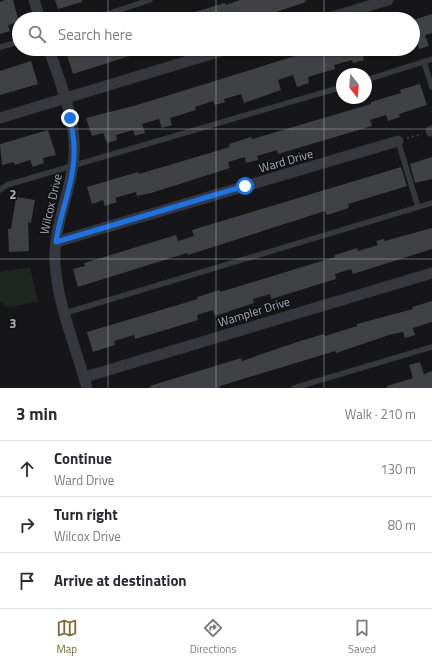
<!DOCTYPE html>
<html lang="en">
<head>
<meta charset="utf-8">
<style>
  :root { --surface:#fff; --page:#f2f2f3; --text:#2b2b33; --muted:#7c7c81; --line:#e1e1e2; --accent:#856733 }
  body { margin:0; font-family:"Titillium Web",sans-serif; background:var(--page); color:var(--text) }
  .compass { position:absolute; left:336px; top:68px; width:36px; height:36px; border-radius:50%; background:var(--surface); box-shadow:0 1px 3px #0004; rotate:163deg }
  .stop { position:absolute; width:12px; height:12px; margin:-9px; border:3px solid #1a73e8; border-radius:50%; background:#fff }
  .stop.end { background:#1a73e8; border-color:#fff; box-shadow:0 1px 4px #0008 }
  .list { margin:0; padding:0; list-style:none }
  h2 { display:flex; justify-content:space-between; align-items:center; height:52px; margin:0; padding:0 16px; font-size:17px }
  h2 small { font-size:13px; font-weight:400; color:var(--muted) }
  .list li { display:grid; grid-template-columns:26px 1fr auto; gap:12px; align-items:center; box-sizing:border-box; height:56px; padding:0 16px; border-top:1px solid var(--line) }
  .list b { display:block; font-size:15px; white-space:nowrap }
  .list p { margin:0; font-size:13px; white-space:nowrap; color:var(--muted) }
  .list em { font-size:13px; font-style:normal; color:var(--muted) }
  .icon { flex:none; width:22px; height:22px; fill:none; stroke:currentColor; stroke-width:2; stroke-linecap:round; stroke-linejoin:round }
  .map { position:relative; flex:none; width:432px; height:388px; overflow:hidden }
  .search { position:absolute; background:var(--surface); box-shadow:0 1px 3px #0004; left:12px; right:12px; top:12px; height:44px; display:flex; align-items:center; gap:10px; box-sizing:border-box; padding:0 14px; border-radius:22px; color:var(--muted); font-size:15px }
  .sheet { height:220px; background:var(--surface) }
  nav { display:flex; justify-content:space-around; align-items:center; box-sizing:border-box; height:56px; border-top:1px solid var(--line); background:var(--surface); font-size:11px; color:var(--muted) }
  nav a { display:grid; justify-items:center; gap:2px }
  nav .on { color:var(--accent) }
  .map>svg:first-child { display:block }
  .green { fill:#1e261f }
  .building { fill:#404145 }
  .lines { fill:none; stroke-linecap:round; stroke-linejoin:round }
  .path { stroke:#3d3f44; stroke-width:2; stroke-dasharray:2 3; stroke-linecap:butt }
  .lane { stroke:#37383d; stroke-width:5.5 }
  .street { stroke:#37383d; stroke-width:11 }
  .route { stroke:#1a73e8; stroke-width:5 }
  .grid { fill:none; stroke:#a8adb8; stroke-width:1; stroke-opacity:0.55 }
  .labels { text-anchor:middle; stroke-width:3; stroke-linejoin:round; paint-order:stroke }
  .street-label { font-size:12px; fill:#a8adb8; stroke:#111113 }
  .grid-label { font-size:13px; text-anchor:middle; font-weight:bold; fill:#a8adb8; stroke:#111113; stroke-width:3; stroke-linejoin:round; paint-order:stroke }
</style>
</head>
<body>
<div class="map">
<svg width="432" height="388" viewBox="0 0 432 388">
  <rect width="100%" height="100%" fill="#161618"/>
  <path class="green" d="M30,267l8,35 -29,5 -9,-5v-30z"/>
  <g class="building">
    <path d="M5,0h8l6,22 -11,3 2,6 -10,3v-32z"/>
    <path d="M55,0h27v2l-24,7z"/>
    <path d="M240,0h65l1,2 -51,17h-77v-2l47,-14 1,2z"/>
    <path d="M432,14v19l-7,2 4,11 -10,3 -3,-10 -3,1v-20z"/>
    <path d="M74,49h71v2l-72,23 -7,-22z"/>
    <path d="M318,49h43l3,11 -11,3 -1,-3 -18,5 1,4 -27,8 1,6 -12,4 -4,-12 -15,5 3,10 -37,13 -3,-9 -17,5 1,3 -10,3 -2,-4 -18,6 1,3 -26,8 2,7 -10,3 -3,-9 -17,5 3,9 -10,3 -2,-6 -17,5 1,5 -10,3 -4,-10 -11,3 -6,-18 51,-13z"/>
    <path d="M31,61l7,23 -38,11v-24z"/>
    <path d="M420,84l7,21 -28,9 1,3 -12,4 -2,-6 -16,5 2,6 -94,28 -1,-4 -20,6 1,4 -12,3 -1,-6 -17,5 2,6 -79,25 -14,3 -1,-4 -21,6 2,4 -12,4 -2,-6 -11,4 -5,-17 51,-15 1,2 91,-27 -1,-3 22,-7 1,2 119,-35v-2l30,-9 -1,-3z"/>
    <path d="M48,130l8,25 -13,3 1,5 -11,4 -3,-7 -15,5 -1,-3 -12,3 -2,-21z"/>
    <path d="M432,157v22l-17,4 -5,-19z"/>
    <path d="M401,167l6,19 -59,18 1,4 -22,7 -2,-4 -137,44 -1,-2 -109,34 -5,-18 12,-3 -1,-3 92,-28 2,6 16,-5 -2,-6z"/>
    <path d="M16,197l19,3 -4,23 -3,-1 1,29 -20,1 -1,-23h3z"/>
    <path d="M432,228v21l-79,25 -2,-5 -16,5 1,5 -65,20 -1,-5 -17,5 1,4 -39,13 -2,-6 -16,5 1,5 -63,19 -1,-4 -20,6 1,4 -22,7 -6,-20 111,-33 -1,-2 23,-7v2l115,-35v-2l22,-7 1,3 20,-6 -2,-4 8,-2 1,2z"/>
    <path d="M432,301v21l-19,6 2,7 -10,3 -2,-6 -11,2 -56,19 -1,-2 -115,35v2h-70v-2l91,-28 1,3 55,-19 27,-8 1,2 32,-10v-2l56,-15 -1,-2z"/>
    <path d="M420,362l4,12 8,-3v17h-45v-2l26,-8 -4,-13z"/>
  </g>
  <g class="lines">
    <path class="path" d="M407,138l15,-4"/>
    <g class="lane">
      <path d="M92,19l58,-19"/>
      <path d="M0,47l19,-5"/>
      <path d="M424,62l8,25"/>
      <path d="M366,80l66,-21"/>
      <path d="M398,141l20,66"/>
      <path d="M0,190l7,-5 335,-98"/>
      <path d="M65,313l367,-110"/>
      <path d="M294,388l138,-41"/>
    </g>
    <g class="street">
      <path d="M34,0l6,19"/>
      <path d="M326,19l62,-19"/>
      <path d="M49,49c10,31 28,73 25,106 -2,36 -21,70 -19,107 2,42 21,85 32,126"/>
      <path d="M0,118l228,-69"/>
      <path d="M431,131h1"/>
      <path d="M56,242l342,-101"/>
      <path d="M85,377l347,-104"/>
    </g>
  </g>
  <g class="lines">
    <path class="route" d="M70,118c2,12 5,23 4,35 0,30 -14,59 -18,89l189,-56"/>
  </g>
  <path class="grid" d="M108,0v19M216,0v19M324,0v19M108,49v339M216,49v339M324,49v339M0,129h432M0,259h432"/>
  <g class="labels">
    <g class="street-label">
      <text transform="translate(286 161) rotate(-16)" y="4">Ward Drive</text>
      <text transform="translate(51 204) rotate(-77)" y="4">Wilcox Drive</text>
      <text transform="translate(254 312) rotate(-17)" y="4">Wampler Drive</text>
    </g>
  </g>
  <g class="grid-label">
    <text x="13" y="199">2</text>
    <text x="13" y="328">3</text>
  </g>
</svg>
<svg class="compass" viewBox="-18 -18 36 36"><path d="M0-13l5 13h-10z" fill="#e53935"/><path d="M0 13l5-13h-10z" fill="#7c7c81"/></svg>
<div class="stop" style="left:245px;top:186px"></div>
<div class="stop end" style="left:70px;top:118px"></div>
<div class="search"><svg class="icon" aria-label="search" viewBox="0 0 24 24"><circle cx="10" cy="10" r="6"/><path d="M15 15l6 6"/></svg>Search here</div>
</div>
<section class="sheet">
<h2>3 min<small>Walk · 210 m</small></h2>
<ul class="list">
<li><svg class="icon" aria-label="ahead" viewBox="0 0 24 24"><path d="M12 20V5M6 11l6-6 6 6"/></svg><div><b>Continue</b><p>Ward Drive</p></div><em>130 m</em></li>
<li><svg class="icon" aria-label="right" viewBox="0 0 24 24"><path d="M7 20v-9h11M14 6l5 5-5 5"/></svg><div><b>Turn right</b><p>Wilcox Drive</p></div><em>80 m</em></li>
<li><svg class="icon" aria-label="arrive" viewBox="0 0 24 24"><path d="M6 21V4h12l-3 4 3 4H6"/></svg><div><b>Arrive at destination</b></div></li>
</ul>
</section>
<nav>
<a class="on"><svg class="icon" aria-label="map" viewBox="0 0 24 24"><path d="M3 6l6-2 6 2 6-2v14l-6 2-6-2-6 2zM9 4v14M15 6v14"/></svg>Map</a>
<a><svg class="icon" aria-label="directions" viewBox="0 0 24 24"><path d="M12 3l9 9-9 9-9-9zM9 14v-3h6M13 9l2 2-2 2"/></svg>Directions</a>
<a><svg class="icon" aria-label="saved" viewBox="0 0 24 24"><path d="M7 4h10v16l-5-4-5 4z"/></svg>Saved</a>
</nav>
</body>
</html>
